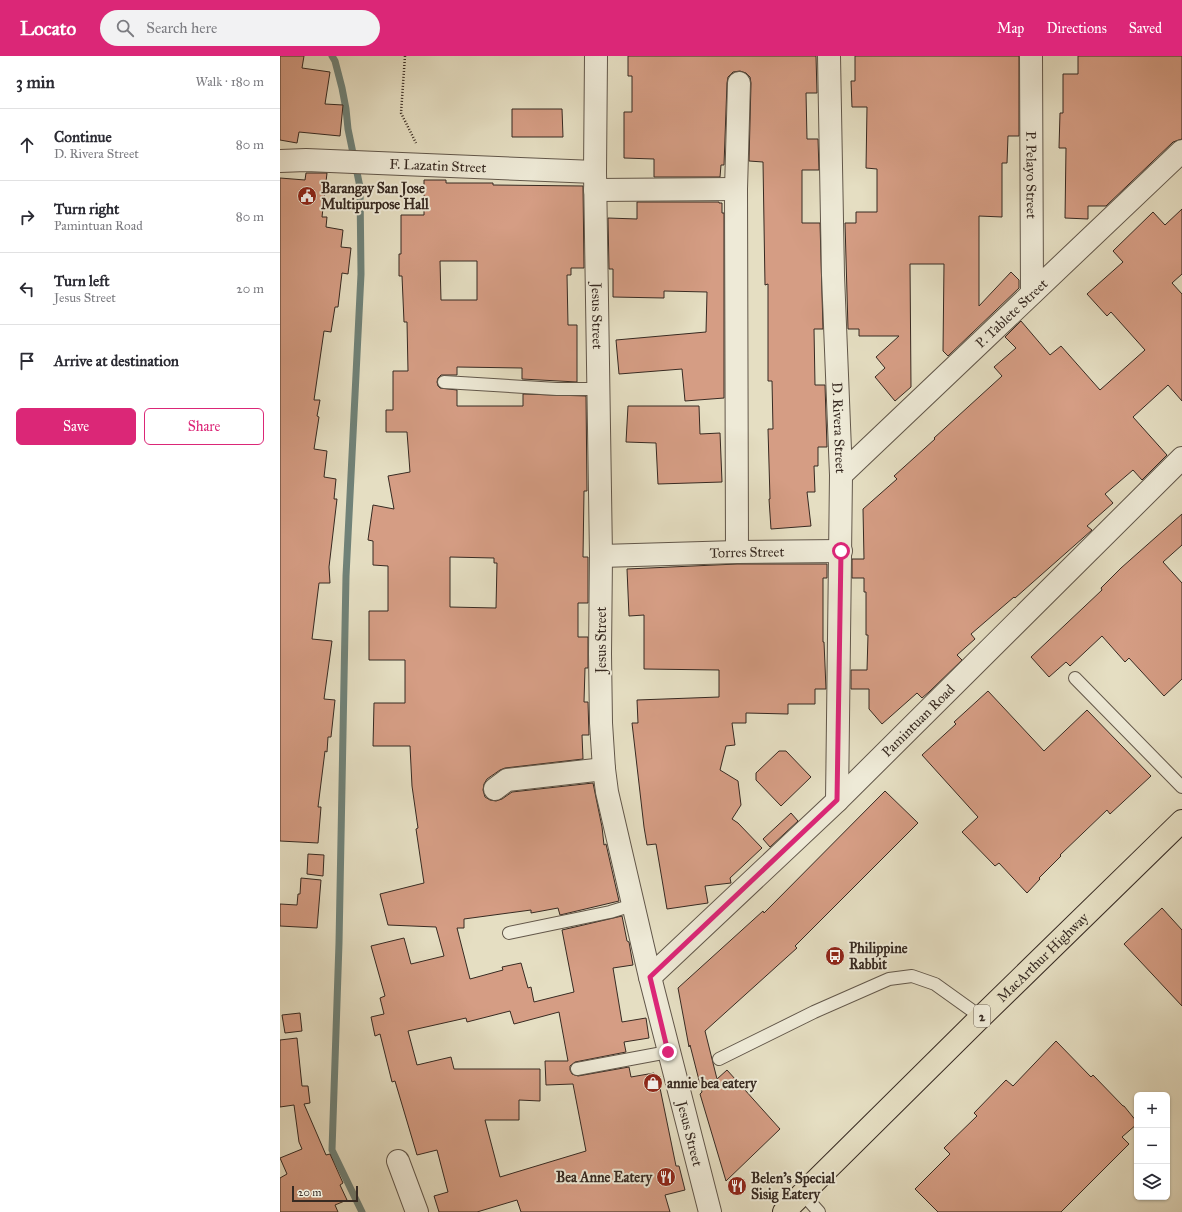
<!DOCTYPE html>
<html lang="en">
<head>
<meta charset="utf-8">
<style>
  :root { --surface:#fff; --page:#f2f2f3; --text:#2b2b33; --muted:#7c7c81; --line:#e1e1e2; --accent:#db2777 }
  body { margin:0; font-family:"IM FELL Great Primer",serif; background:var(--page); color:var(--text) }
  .controls { position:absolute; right:12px; bottom:12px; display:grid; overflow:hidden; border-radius:6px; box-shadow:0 1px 3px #0004 }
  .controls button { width:36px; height:36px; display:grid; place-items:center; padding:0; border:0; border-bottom:1px solid var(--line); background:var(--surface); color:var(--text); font:20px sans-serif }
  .scale { position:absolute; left:12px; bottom:10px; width:66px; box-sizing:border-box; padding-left:4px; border:2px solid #372a22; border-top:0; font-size:11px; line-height:14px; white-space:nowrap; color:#372a22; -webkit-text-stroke:3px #eeead7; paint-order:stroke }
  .stop { position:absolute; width:12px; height:12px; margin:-9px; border:3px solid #db2777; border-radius:50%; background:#fff }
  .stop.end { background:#db2777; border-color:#fff; box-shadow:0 1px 4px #0008 }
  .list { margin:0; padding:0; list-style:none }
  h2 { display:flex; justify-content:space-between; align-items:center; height:52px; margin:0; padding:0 16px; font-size:17px }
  h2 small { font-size:13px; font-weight:400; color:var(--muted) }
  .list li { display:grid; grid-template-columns:26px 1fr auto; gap:12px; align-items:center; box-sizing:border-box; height:72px; padding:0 16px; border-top:1px solid var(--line) }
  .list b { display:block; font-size:15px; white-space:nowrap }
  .list p { margin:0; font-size:13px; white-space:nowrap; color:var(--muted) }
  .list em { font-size:13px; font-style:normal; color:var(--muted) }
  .actions { display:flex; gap:8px; padding:12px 16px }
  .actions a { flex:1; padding:9px 0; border:1px solid var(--accent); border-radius:6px; text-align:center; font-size:14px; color:var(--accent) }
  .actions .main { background:var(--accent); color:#fff }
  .icon { flex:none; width:22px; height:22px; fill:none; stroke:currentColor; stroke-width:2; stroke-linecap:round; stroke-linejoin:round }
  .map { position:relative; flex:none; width:902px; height:1156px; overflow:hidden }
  header { display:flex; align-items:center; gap:24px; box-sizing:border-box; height:56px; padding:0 20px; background:var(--accent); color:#fff }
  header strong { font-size:19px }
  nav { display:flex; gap:22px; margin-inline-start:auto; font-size:14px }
  .search { width:280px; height:36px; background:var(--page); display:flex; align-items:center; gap:10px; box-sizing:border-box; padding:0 14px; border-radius:22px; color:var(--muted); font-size:15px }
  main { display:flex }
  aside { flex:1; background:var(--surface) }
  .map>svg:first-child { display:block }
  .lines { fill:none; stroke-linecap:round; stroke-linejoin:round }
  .stream { stroke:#708278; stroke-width:7 }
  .building { fill:#d59d84; stroke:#372a22; fill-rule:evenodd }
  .service-casing { stroke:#62574a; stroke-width:14 }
  .minor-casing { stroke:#62574a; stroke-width:24 }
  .tertiary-casing { stroke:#62574a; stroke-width:24 }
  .trunk-casing { stroke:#372a22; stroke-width:24 }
  .path { stroke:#372a22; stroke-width:2.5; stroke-dasharray:1 2; stroke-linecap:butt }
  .service { stroke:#eeead7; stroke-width:12 }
  .minor { stroke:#eeead7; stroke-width:22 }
  .tertiary { stroke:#eeead7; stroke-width:22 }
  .trunk { stroke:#e5dec2; stroke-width:22 }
  .route { stroke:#db2777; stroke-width:5 }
  .labels { text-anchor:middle; stroke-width:4; stroke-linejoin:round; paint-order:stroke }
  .shield { fill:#eeead7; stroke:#6e6458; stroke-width:1 }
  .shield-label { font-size:13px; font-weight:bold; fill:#372a22 }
  .street-label { font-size:14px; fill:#372a22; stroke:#eeead7 }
  .poi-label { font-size:14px; font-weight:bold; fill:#372a22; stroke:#eeead7; text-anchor:start }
</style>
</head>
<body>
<header>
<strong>Locato</strong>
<div class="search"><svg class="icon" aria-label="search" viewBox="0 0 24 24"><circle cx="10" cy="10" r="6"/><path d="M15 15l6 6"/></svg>Search here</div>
<nav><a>Map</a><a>Directions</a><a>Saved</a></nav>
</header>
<main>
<aside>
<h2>3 min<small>Walk · 180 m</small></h2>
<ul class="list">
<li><svg class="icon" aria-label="ahead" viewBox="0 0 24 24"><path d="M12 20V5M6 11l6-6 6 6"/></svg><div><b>Continue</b><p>D. Rivera Street</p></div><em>80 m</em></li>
<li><svg class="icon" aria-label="right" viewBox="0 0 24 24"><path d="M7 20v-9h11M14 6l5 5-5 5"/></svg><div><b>Turn right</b><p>Pamintuan Road</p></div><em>80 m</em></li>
<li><svg class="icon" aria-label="left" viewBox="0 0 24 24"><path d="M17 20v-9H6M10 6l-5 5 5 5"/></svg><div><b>Turn left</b><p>Jesus Street</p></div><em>20 m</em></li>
<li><svg class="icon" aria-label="arrive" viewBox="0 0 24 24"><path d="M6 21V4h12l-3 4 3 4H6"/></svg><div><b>Arrive at destination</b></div></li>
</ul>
<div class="actions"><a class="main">Save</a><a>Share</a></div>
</aside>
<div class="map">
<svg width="902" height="1156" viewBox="0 0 902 1156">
  <rect width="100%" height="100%" fill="#e5dec2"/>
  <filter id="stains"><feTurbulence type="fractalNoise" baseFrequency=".005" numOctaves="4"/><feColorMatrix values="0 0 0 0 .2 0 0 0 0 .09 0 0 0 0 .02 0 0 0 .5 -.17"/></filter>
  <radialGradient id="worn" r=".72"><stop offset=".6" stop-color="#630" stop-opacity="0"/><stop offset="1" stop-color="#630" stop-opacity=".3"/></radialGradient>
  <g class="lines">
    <path class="stream" d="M52,0l3,5 7,27 4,21 2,20 12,58 1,87 -15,302 -7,367 -7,207 30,62"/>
  </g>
  <g class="building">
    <path d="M0,0h24l-2,12 28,4 -5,32 18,1 -3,31 -41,-4 -2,11 -17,-3z"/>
    <path d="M348,0h188l1,37h-11l1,46h11l1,31h-17v53h18l3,106h-9l1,56h10l2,62h-9v19h-4l1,26h-8l4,34 -40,3 -2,-30h1l-2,-70h5l-1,-48h-4v-97l-3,1 -2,-123 -14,-1 2,-78 -1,-6 -4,-4 -6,-2 -7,1 -5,5 -1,6 -3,82h-3l-1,12h-66v-18l-30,-1v-46h8v-36h-4z"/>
    <path d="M575,0h164v80h-11l-1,27h-5v54l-23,-1v90l32,-34 8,8v8l-71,68 -5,-5 1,-87h-34l1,123 -16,14 -20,-24 10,-9 -9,-11 23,-21h-40v-7h-11l-3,-106h11v-11h21v-43l-11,-1 1,-61h-15l-1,-26h4z"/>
    <path d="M798,0h104v83l-9,3 -67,64h-18v13l-23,-1 1,-70h-7l1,-35h3v-39h15z"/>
    <path d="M232,53h50l1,28h-51z"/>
    <path d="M26,117h21l-5,44h5l-1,10 17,3 -2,17 10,1 -3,26 -6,-1 -4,34h-3l-4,25 -7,-1 -10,69h6l-3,16 2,1 -5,32 13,2 -3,26 12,2 -2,20h3l-8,68 1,16h-11l-7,56 20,2 -8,58 11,1 -4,37h-3l-1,15 -2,-1 -7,56h3l-3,36 -38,-2v-663l25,2z"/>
    <path d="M144,124h22v3h47v2l90,1 1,82h-13v7h-4l1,50h9v57l-55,-3v-11l-65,-1v8h-16l-3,3 -1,4 1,4 2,2 17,2v16h66v-12l63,2 1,95h-3l-1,66h5v46h-10v34h10v31h-3l-1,34h4l1,33h-7l1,24 -78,9 -5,2 -13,9 -3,5 -1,6 2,7 5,3 6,1 6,-2 10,-7 81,-9 9,44 2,18 2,-1 13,57 -59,14 -2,-7 -27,5v-3l-67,9v9h-7l13,51 33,-9 -1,-3 19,-4 7,25 3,-1 3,15 40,-10 -12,-62 60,-14 5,25 2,1 4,23 -20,3 9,54 24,-4 3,20 -25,4 2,10 -51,10 -5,4v4l2,4 6,2 51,-9 2,10 23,-4 3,16 3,-1 16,78h3l6,24 -20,5 5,17h-149l-4,-12 -40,12h-38l-5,-16 14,-4 -11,-42 -20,5 -22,-74 -3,1 -12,-48 -5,2 -4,-19 13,-3 -4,-16 5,-2 -14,-50 33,-8 7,26 33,-8 -8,-29 -48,-2 -8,-31 44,-11 -8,-54 2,-1 -6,-42 -2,-40h-37l1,-43h31v-43h-36v-49h19v-45l-15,-1v-24l-5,-1 5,-35 21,4 -6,-33 22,-4 -3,-40h-21v-22h7v-39h15l-1,-49h-3l-2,-46h-3v-22h2v-39h23zM160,205h37v39h-36zM170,501l44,1v5h3l-1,45 -46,-1zM230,955l4,13 45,-12 9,49h-23l1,24 27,-1 13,67 -86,26 -15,-57h34v-20l21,1v-32h-86l-3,-12 -34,8 -9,-34 58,-13 1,4z"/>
    <path d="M357,146h82v1h3v10h2v185l-39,3 -3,-32 -63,5 -3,-34 90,-8 1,-40 -43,-1v7l-51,-1v-28h-4l-1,-51 29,1z"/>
    <path d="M902,153v65l-10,9 10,11v107l-14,-16 -35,32 34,38 -25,25 -9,-10 -28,24 8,9 -26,23 5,4 -77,68 -1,-1 -43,37 4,5 -18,16 5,5 -33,32 -7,6 -5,-5 -35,31 -13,-15v-20h-18v-19h16l1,-35h-2v-43h-2v-14h-12v-19h12l-1,-50 34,-30 -3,-3 41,-37 -1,-1 68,-62 -8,-9 22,-19 -11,-11 16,-16 29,34 11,-9 39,44 45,-40 -34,-38 -4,4 -20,-22 36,-32 -10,-11 40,-39 12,13z"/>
    <path d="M348,350h71l1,28 20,-1 2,49 -64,2 -2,-41 -30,-1z"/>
    <path d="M902,458v31l-19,17 19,21v96l-18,17 -35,-38 -4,4 -23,-26 -32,30 -4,-4 -17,15 -18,-20 71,-67 -1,-2 20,-20z"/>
    <path d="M457,508h90v14h-4v64h1l2,47h-11v15h-27v10l-42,-1v10h-14l3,22 -9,1 -6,24 18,11 3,24 -9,14 6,4 24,25 -32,30 1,5 -26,3 3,17 -41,6 -11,-65 -9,1 -3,-18 -12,-104h6l-1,-23 82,-3v-27l-75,-1v-54l-15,1 -2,-47z"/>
    <path d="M708,635l56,60 43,-41 64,66 -41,38 -3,-4 -47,45 1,1 -22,22 1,1 -13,14 -28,-30 -4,3 -33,-34 16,-15 -56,-62 34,-31 -2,-2z"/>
    <path d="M499,695h7l25,26 -30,29 -25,-26v-7z"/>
    <path d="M605,735l33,32 -123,123 2,2 -92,83 12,48 10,-9 53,59 -54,52 -26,-87 2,-2 -12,-47 -1,2 -11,-59 85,-77 1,2z"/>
    <path d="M511,757l7,8 -28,26 -7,-8z"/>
    <path d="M28,798l16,1 -1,21 -16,-2z"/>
    <path d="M21,822l20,2 -4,48 -37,-2v-22l17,1 1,-11h2z"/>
    <path d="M882,852l20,22v76l-58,-62z"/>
    <path d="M20,957l2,18 -17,2 -3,-18z"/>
    <path d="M17,982l5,48h6l2,17 -6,1 22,51 4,-1 13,29 -3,2 7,15 -12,5 3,7h-58v-34l7,-4 -7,-16 22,-9 -3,-7 -5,-37 -14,2v-67z"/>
    <path d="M776,985l35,36 2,-2 30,31h1l13,16v2l-15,13 7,7 -68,68h-123l-23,-23 35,-35 -6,-6 33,-32 -3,-3 32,-33 7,6z"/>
  </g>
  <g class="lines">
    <defs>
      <g id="service">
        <path d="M164,326l113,7h42"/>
        <path d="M795,622l107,109"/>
        <path d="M229,877l101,-21 23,-7"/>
        <path d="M439,1003l95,-47 75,-33 23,-3 23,8 46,33"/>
        <path d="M297,1013l91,-17"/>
        <path d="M523,1138l16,18"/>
      </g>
      <g id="minor">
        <path id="s1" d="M549,0l4,219 8,200 -4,326"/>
        <path id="s2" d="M751,0l1,237"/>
        <path d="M315,134l141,-1"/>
        <path id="s3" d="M561,419l341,-324"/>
        <path d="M457,496l-1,-363 3,-106"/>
        <path id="s4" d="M321,500l136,-4 104,-1"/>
        <path d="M215,733l12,-9 97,-11"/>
        <path id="s5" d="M370,921l187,-176 345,-343"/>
        <path d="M118,1105l19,51"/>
      </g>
      <g id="tertiary">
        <path id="s6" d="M316,0l-1,116 6,384 -1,98 1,69 3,46 3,23 43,185 60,235"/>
        <path id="s7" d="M0,105l26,-1 289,12"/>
      </g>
      <g id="trunk">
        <path id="s8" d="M504,1156l197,-195 201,-196"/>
      </g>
    </defs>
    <use href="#service" class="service-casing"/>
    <use href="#minor" class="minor-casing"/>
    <use href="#tertiary" class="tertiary-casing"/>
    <use href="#trunk" class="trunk-casing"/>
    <path class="path" d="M125,0l-4,57 15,30"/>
    <use href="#service" class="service"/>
    <use href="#minor" class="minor"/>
    <use href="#tertiary" class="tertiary"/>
    <use href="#trunk" class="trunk"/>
  </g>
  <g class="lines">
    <path class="route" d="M388,996l-18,-75 187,-177 4,-249"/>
  </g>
  <defs>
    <symbol id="civic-disc" viewBox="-11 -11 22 22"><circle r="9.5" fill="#8f2418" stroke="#eeead7"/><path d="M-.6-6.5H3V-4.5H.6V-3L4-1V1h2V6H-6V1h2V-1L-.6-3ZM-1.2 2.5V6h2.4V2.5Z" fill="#fff"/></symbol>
    <symbol id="bus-disc" viewBox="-11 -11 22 22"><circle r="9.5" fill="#8f2418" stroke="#eeead7"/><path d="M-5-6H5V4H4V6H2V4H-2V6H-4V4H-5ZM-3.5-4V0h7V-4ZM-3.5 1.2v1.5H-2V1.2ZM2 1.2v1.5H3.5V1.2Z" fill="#fff"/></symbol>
    <symbol id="shop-disc" viewBox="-11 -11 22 22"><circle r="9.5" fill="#8f2418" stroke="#eeead7"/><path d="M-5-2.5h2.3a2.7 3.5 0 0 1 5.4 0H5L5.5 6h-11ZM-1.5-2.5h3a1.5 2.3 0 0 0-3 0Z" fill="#fff"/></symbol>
    <symbol id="restaurant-disc" viewBox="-11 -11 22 22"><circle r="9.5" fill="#8f2418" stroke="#eeead7"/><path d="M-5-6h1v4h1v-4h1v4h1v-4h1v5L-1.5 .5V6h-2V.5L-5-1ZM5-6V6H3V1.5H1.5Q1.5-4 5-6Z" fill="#fff"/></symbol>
  </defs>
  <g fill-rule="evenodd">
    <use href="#civic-disc" x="16" y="129" width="22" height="22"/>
    <use href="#bus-disc" x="544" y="889" width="22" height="22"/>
    <use href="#shop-disc" x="362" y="1016" width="22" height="22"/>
    <use href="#restaurant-disc" x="375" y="1110" width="22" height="22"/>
    <use href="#restaurant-disc" x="446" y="1119" width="22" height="22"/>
  </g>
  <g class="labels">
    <rect class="shield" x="694" y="949" width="16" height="22" rx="3"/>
    <g class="shield-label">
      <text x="702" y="965">2</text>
    </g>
    <g class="street-label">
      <text dy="5" stroke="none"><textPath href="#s7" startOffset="158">F. Lazatin Street</textPath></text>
      <text dy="5" stroke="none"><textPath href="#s2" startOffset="119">P. Pelayo Street</textPath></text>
      <text dy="5" stroke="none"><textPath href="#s3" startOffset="235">P. Tablete Street</textPath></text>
      <text dy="5" stroke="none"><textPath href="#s6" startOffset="260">Jesus Street</textPath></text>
      <text dy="5" stroke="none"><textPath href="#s1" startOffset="372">D. Rivera Street</textPath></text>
      <text dy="5" stroke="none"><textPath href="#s4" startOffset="146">Torres Street</textPath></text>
      <text transform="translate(321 584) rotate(-90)" y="5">Jesus Street</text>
      <text dy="5" stroke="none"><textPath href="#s5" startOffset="371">Pamintuan Road</textPath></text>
      <text dy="5" stroke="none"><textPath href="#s8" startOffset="363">MacArthur Highway</textPath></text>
      <text dy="5" stroke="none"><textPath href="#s6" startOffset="1088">Jesus Street</textPath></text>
    </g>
    <g class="poi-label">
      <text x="41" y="137">Barangay San Jose<tspan x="41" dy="16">Multipurpose Hall</tspan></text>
      <text x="569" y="897">Philippine<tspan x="569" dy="16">Rabbit</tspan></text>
      <text x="387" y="1032">annie bea eatery</text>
      <text x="372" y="1126" text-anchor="end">Bea Anne Eatery</text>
      <text x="471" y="1127">Belen's Special<tspan x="471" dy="16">Sisig Eatery</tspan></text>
    </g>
  </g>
  <rect width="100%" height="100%" filter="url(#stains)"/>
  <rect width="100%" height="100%" fill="url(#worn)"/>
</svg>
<div class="controls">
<button>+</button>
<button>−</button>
<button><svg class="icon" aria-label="layers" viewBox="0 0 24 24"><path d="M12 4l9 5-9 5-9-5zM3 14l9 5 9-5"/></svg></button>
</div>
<div class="scale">20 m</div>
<div class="stop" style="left:561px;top:495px"></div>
<div class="stop end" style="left:388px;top:996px"></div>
</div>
</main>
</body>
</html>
